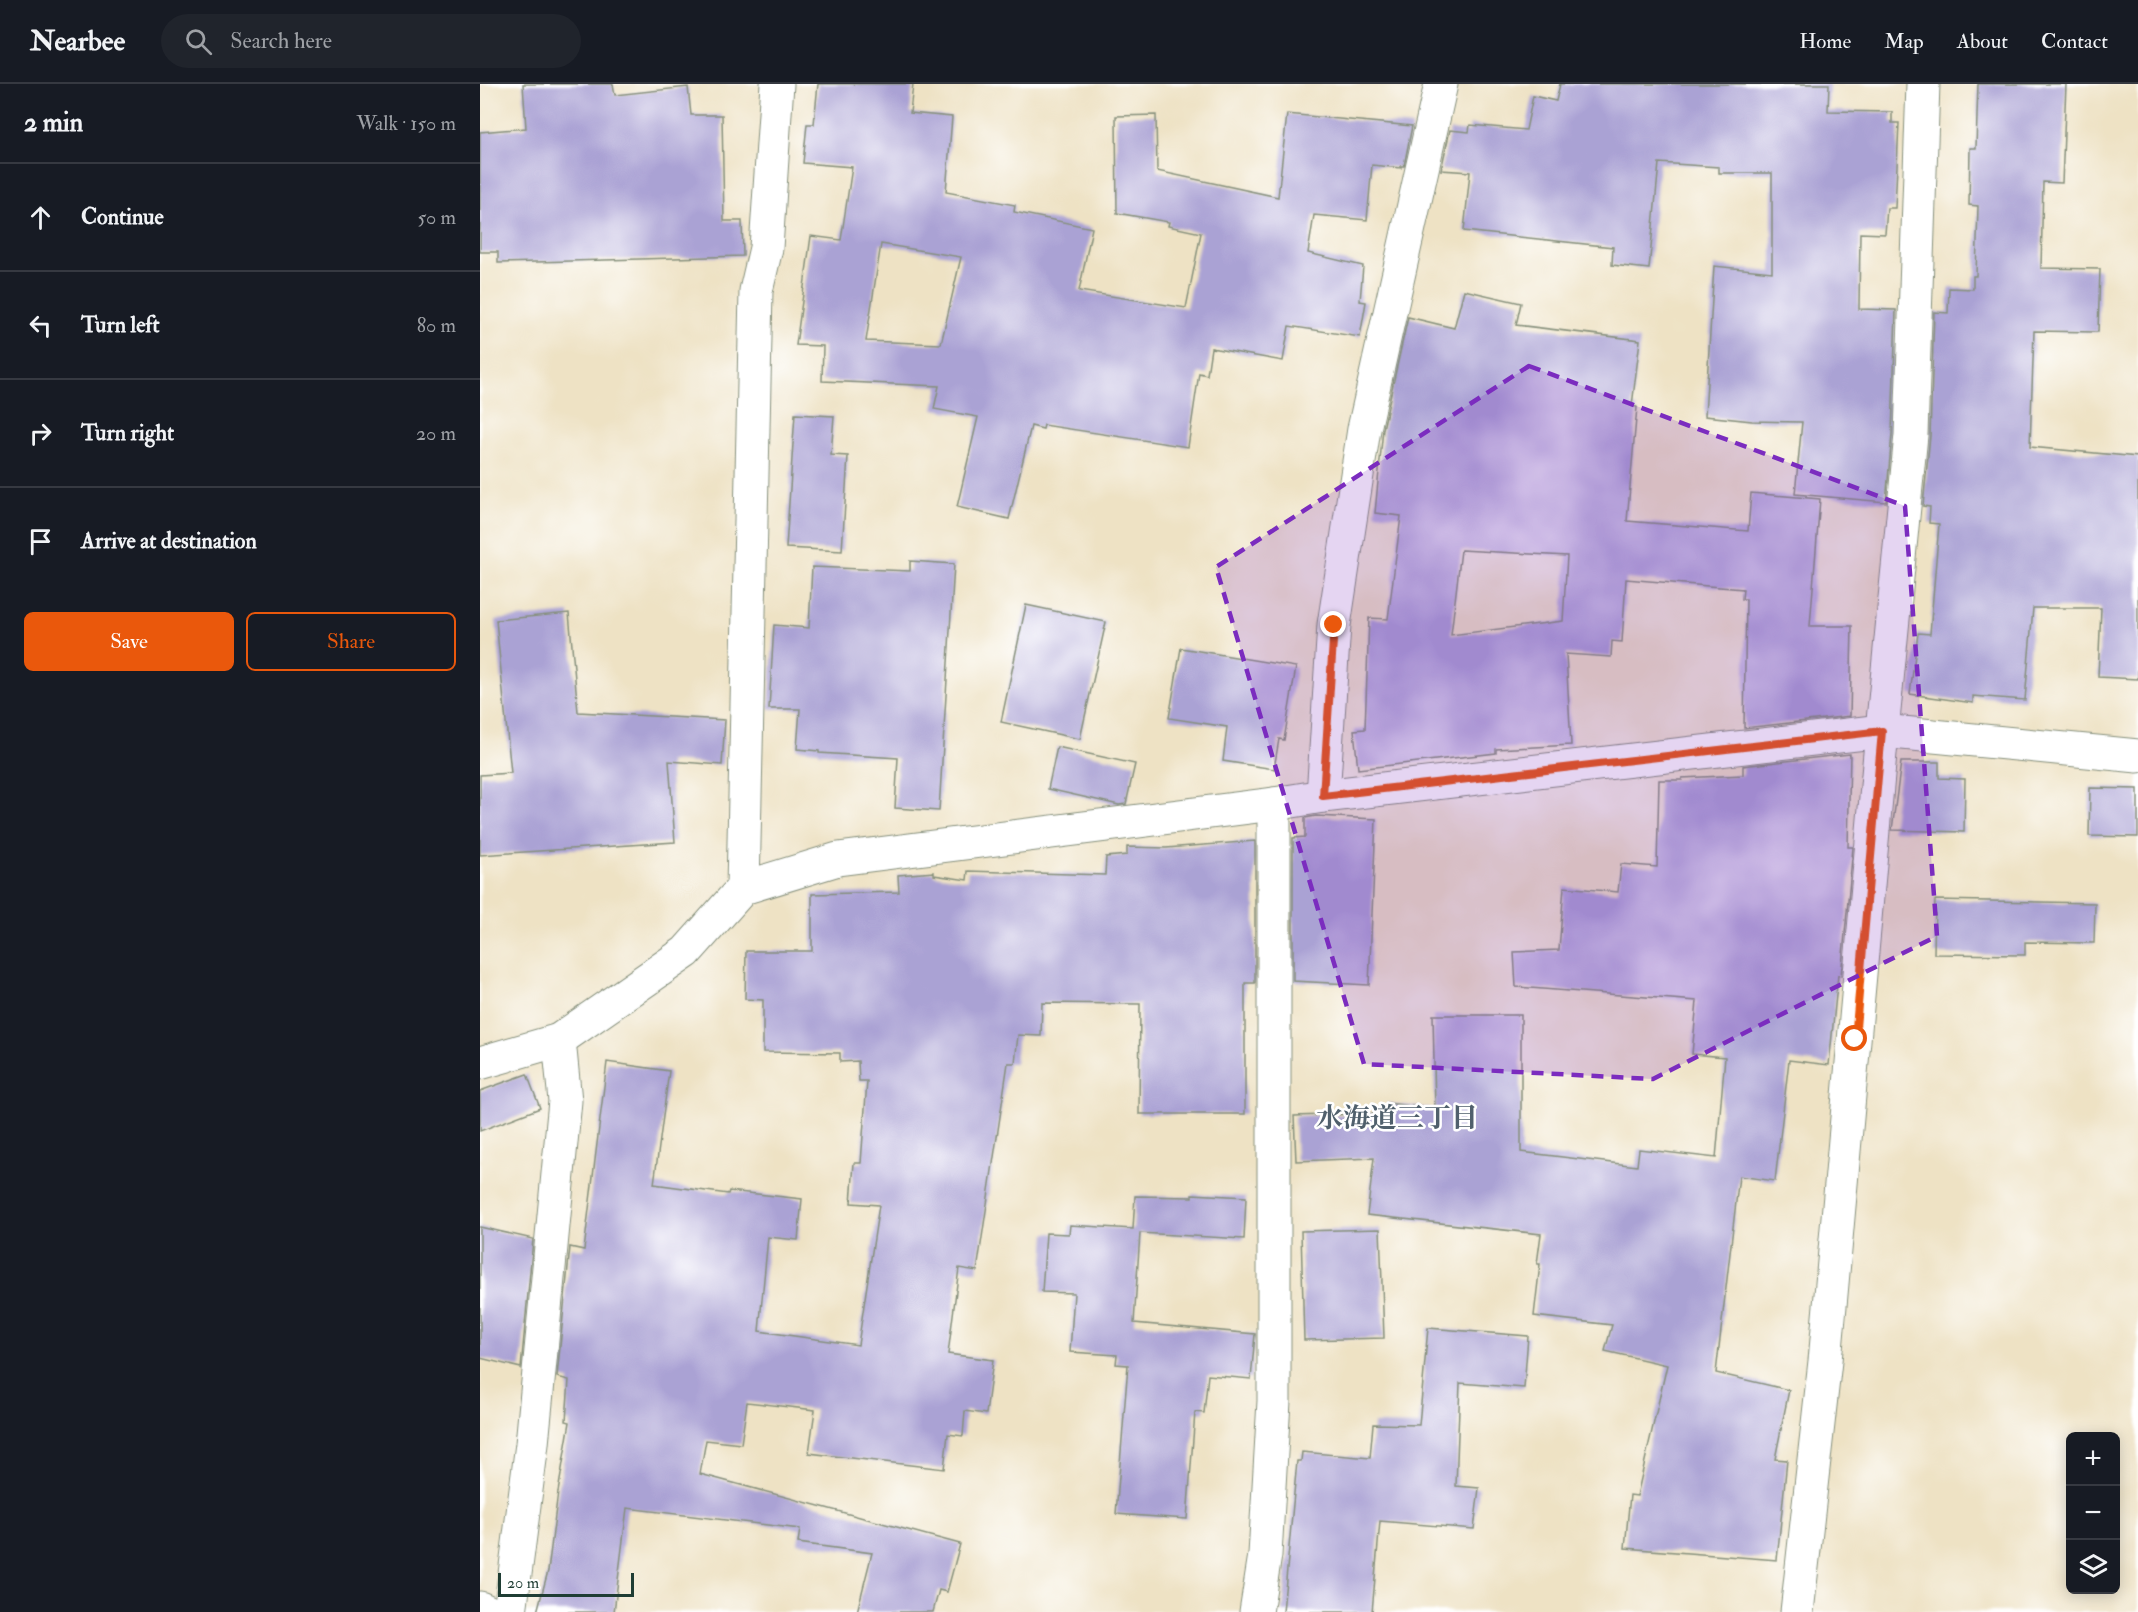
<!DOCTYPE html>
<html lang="en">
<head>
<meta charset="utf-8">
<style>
  :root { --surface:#171b24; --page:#20242c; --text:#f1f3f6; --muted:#9ea1a6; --line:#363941; --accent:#ea580c }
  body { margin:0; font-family:"IM FELL Double Pica","Noto Serif JP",serif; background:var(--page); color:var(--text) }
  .controls { position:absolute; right:18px; bottom:18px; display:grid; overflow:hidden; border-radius:9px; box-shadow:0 3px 15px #0003 }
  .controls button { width:54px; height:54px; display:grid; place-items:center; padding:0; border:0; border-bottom:2px solid var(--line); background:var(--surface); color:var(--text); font:30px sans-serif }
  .scale { position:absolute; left:18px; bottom:15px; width:136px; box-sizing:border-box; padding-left:6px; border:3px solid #1f3d34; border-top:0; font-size:16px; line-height:21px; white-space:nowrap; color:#1f3d34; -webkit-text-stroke:4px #fff; paint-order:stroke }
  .stop { position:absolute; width:18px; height:18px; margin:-14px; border:4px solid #ea580c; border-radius:50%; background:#fff }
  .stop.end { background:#ea580c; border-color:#fff; box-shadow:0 2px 6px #0008 }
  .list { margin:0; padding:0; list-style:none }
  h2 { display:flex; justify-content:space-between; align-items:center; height:78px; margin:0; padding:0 24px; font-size:26px }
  h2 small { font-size:20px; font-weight:400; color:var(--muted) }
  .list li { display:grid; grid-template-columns:39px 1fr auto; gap:18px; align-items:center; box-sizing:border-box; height:108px; padding:0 24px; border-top:2px solid var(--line) }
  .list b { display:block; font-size:22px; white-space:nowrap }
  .list em { font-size:20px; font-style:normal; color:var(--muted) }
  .actions { display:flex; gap:12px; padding:18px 24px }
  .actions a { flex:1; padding:14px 0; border:2px solid var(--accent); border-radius:9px; text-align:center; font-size:21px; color:var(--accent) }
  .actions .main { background:var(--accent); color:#fff }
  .icon { flex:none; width:33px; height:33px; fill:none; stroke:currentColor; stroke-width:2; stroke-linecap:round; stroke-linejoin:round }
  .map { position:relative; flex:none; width:1658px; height:1528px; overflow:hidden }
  header { display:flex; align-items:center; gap:36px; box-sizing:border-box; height:84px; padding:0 30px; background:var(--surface); border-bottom:2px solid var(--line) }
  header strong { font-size:28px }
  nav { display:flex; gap:33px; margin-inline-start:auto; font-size:21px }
  .search { width:420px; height:54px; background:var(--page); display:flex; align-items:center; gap:15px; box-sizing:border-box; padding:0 21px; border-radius:33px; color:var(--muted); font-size:22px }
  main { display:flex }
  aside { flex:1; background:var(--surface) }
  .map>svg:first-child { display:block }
  .building { fill:#aaa2d4; fill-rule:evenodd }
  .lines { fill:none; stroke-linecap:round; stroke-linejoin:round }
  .minor-casing { stroke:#86907c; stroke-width:35 }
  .minor { stroke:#fff; stroke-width:33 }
  .route { stroke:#ea580c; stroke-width:8 }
  .marked { fill:#7b2cbf; fill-opacity:0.2; stroke:#7b2cbf; stroke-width:4.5; stroke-dasharray:12 8; stroke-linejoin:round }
  .labels { text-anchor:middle; stroke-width:5; stroke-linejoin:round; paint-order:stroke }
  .neighbourhood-label { font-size:27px; font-weight:bold; fill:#50606c; stroke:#fff }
</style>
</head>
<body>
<header>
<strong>Nearbee</strong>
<div class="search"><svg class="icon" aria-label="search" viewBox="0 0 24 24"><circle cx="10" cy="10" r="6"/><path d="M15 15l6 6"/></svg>Search here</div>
<nav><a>Home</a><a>Map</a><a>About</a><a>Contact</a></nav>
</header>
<main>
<aside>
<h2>2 min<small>Walk · 150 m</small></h2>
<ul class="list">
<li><svg class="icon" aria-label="ahead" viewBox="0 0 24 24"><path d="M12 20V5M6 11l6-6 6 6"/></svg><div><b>Continue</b></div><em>50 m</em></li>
<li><svg class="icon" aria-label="left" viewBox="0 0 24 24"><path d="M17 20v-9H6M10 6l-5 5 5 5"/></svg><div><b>Turn left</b></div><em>80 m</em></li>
<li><svg class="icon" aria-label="right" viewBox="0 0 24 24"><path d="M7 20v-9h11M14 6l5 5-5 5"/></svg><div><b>Turn right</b></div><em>20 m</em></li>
<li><svg class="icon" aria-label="arrive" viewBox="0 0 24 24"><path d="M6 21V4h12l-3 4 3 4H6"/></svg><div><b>Arrive at destination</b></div></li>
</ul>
<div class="actions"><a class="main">Save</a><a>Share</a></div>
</aside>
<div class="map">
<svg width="1658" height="1528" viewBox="0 0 1658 1528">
  <rect width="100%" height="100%" fill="#fff"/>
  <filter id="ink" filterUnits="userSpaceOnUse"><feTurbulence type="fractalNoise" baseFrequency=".0167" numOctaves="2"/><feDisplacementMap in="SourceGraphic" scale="12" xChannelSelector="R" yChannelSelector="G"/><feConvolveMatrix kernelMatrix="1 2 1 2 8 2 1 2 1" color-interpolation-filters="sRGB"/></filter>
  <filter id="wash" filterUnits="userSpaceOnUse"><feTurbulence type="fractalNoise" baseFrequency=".008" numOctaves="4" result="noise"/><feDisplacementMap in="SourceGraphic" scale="24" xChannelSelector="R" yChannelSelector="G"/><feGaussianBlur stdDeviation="1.35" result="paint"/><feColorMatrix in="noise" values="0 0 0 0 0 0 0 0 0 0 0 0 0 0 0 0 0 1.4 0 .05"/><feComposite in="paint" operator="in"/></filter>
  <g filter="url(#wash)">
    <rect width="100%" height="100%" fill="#eee2c4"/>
    <g id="blocks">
      <g class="building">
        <path d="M43,0h90l2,11 73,-8 3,28h31l2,106h18l1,35 -245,7v-11h-18v-120l46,-4z"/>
        <path d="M338,0h95l-3,29 42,4 -6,75 69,13 -1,7 78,16 -13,63 107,17 15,-75 -33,-7 1,-4 -52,-9 -1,-97 40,-1 1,56 121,26 9,-83 125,12 -8,40h-3v2l-29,-3 -5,55 -53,-5 -6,38 55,13 -3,35 6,1 -6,35 -71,-11 -6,35 -72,-13 -4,27 -8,-2 -11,74 -144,-22 -1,4 -12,-3 -22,93 -52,-12 21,-90 -44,-8 5,-23 -117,-5 1,-35 -27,-1 15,-109 30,4 11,-73 -49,-4 4,-39h7zM401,160l80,13 -20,87 -75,-3z"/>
        <path d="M1080,0h269l-1,27 64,1v11h7l-4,85h-8l-2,26 -25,-1 -1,76 37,1 -4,124 -6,68 -91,-8 7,-72 -50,-1 -47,-5 9,-150 58,6v-99h-53v-6l-60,-4 -10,106 -37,-4 1,-18 -149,-16 6,-59 -29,-2 9,-40 19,2 1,-7 56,5 7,-34 23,5z"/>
        <path d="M1498,0h88l-4,99 -19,-1 -2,86 59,1 -2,63 -64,-1 -4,116 108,10v222l-40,-2 3,-69h-68l-8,92 -52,-4v7l-63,-9 8,-61 12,1 9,-110 -10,-1 1,-16 -7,-1 7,-70 4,-124 14,1 1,-25 24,1v-13h3l2,-70 -9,-1 1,-57h6z"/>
        <path d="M984,206l57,13 -5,22 124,15 -8,66 5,1 -10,114 121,10 3,-38 69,6 -10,127h42l-2,90 -106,12 2,-129h-4l1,-10 -117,-10 -4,63 -10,-1 -1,16 -45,-3 5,91 -75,4v4l-138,16 -4,-39 11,-1 4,-111 19,1 13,-103 -26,-3 8,-84 25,-112 46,11zM981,466l106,6 -4,65 -112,14z"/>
        <path d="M315,330l39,2 -3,39 17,1 -6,95 -56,-3z"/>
        <path d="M430,477l44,3 -15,247 -44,-3 3,-50 -79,-5v-2l-22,-2 3,-40h-31l5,-84 35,3 3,-61 98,4z"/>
        <path d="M546,521l80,17 -26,117 -79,-17z"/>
        <path d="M89,529l9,99 147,8 -3,45 -53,-4 6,81 -195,13v-80l31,-2 -15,-153z"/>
        <path d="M701,564l115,19 -12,73 -5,-1 -5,30 -51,-8 4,-34 -58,-9z"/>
        <path d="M577,663l78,17 -9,40 -7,1 -71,-16z"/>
        <path d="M1370,670l-2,93h5l-12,129 -3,-1 -9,90 -40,-5 -14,121 -36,-5 -23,197 73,17 -14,69 12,1 -10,100 -152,-12 5,-53 7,1 30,-131 -62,-14 7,-26 -78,-9 6,-52h-3l4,-30 -174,-19 7,-57 -78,3 -2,-45 92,-3 1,-10 48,6 -2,-94h88v137l116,14 2,-17 77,9 9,-101 -33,-3 5,-53 -181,-14 -2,-35 45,-2 5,-63 54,5 3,-28 36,3 2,-87h23v-2l61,-3v-9z"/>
        <path d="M1421,678h38v16l26,1 -1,53 -72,-2z"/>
        <path d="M1610,704l48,1v48l-49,-1z"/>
        <path d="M836,732l60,3 -7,166 -76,-4v-143l12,-1v-19z"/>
        <path d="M775,757v142h-10v131h-106l1,-110 -98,-1 -1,33 -23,-1 -3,28h-7l-31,208 -18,-3 -11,86 45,6 -7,54 -21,-3 -2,25 -15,-2 -4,35 -135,-16 6,-43 -68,-8 -6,42 -35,-4 -6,34 260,70 -13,48 -8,-2 -6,22h-76l15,-59 -74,-10 2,-14 -173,-21 -13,104h-77l11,-41 10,-79 12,-70 -4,-1 3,-41 -12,-3 13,-130 14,3 23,-188 62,9 -15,113 74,10 1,-3 73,8 -4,41 -30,-3 -9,94 99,14 21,-140 -28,-2 3,-40h7l6,-82h-8l-1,-20 -18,1v-9l-77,-1v-52l-18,-1 1,-48h66v-57l87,-2 -1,-17 36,-3v3l33,5 1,-9 137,4 1,-18 21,-2v-8l39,1z"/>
        <path d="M1455,816l160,3 -1,40 -69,-1v13l-91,-1z"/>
        <path d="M47,990l13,34 -60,23v-40z"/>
        <path d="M712,1110l54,3 -2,42 -104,-6 -6,90 121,11 -4,45 -43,-4 -4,38 -9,-1 -8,107 -71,-5 12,-149 -12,-1 1,-9 -47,-3 4,-59 -32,-1 4,-59 23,1 1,-9 63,4 2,-33 57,1z"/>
        <path d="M0,1143l53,12 -12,129 -41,-10z"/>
        <path d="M900,1145l4,109 -80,2 -3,-109z"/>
        <path d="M948,1244l100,8 -4,52 -64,-5 -4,103 23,2 -5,41 -94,-8 -8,91h-89l14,-151h4l1,-9 68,6 3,-34 46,1z"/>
      </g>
    </g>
  </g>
  <g filter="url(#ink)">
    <use href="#blocks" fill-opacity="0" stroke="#86907c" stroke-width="1.5"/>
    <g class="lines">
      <defs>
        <g id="minor">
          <path d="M843,712l11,-171 30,-196 77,-345"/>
          <path d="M263,804l13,-597 10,-43 11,-164"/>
          <path d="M0,979l79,-23 127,-88 57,-64 95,-29 436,-55 49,-8 559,-65 256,25"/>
          <path d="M0,1524l9,4"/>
          <path d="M30,1528l22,-168 33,-343 -6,-61"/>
          <path d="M776,1528l9,-57 9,-154v-597"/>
          <path d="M1317,1528l28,-251 57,-630 29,-296 12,-351"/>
        </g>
      </defs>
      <use href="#minor" class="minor-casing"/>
      <use href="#minor" class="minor"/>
    </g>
  </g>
  <g class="lines" filter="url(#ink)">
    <path class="route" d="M854,541l-11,171 559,-65 -27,308"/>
  </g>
  <path class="marked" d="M1049,282l376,140 32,430 -284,143 -289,-15 -148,-497z"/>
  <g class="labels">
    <g class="neighbourhood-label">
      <text x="917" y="1043">水海道三丁目</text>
    </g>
  </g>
</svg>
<div class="controls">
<button>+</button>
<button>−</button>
<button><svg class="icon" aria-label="layers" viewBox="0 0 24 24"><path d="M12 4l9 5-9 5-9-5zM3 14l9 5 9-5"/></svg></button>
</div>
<div class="scale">20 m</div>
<div class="stop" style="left:1375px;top:955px"></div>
<div class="stop end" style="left:854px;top:541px"></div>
</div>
</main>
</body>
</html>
